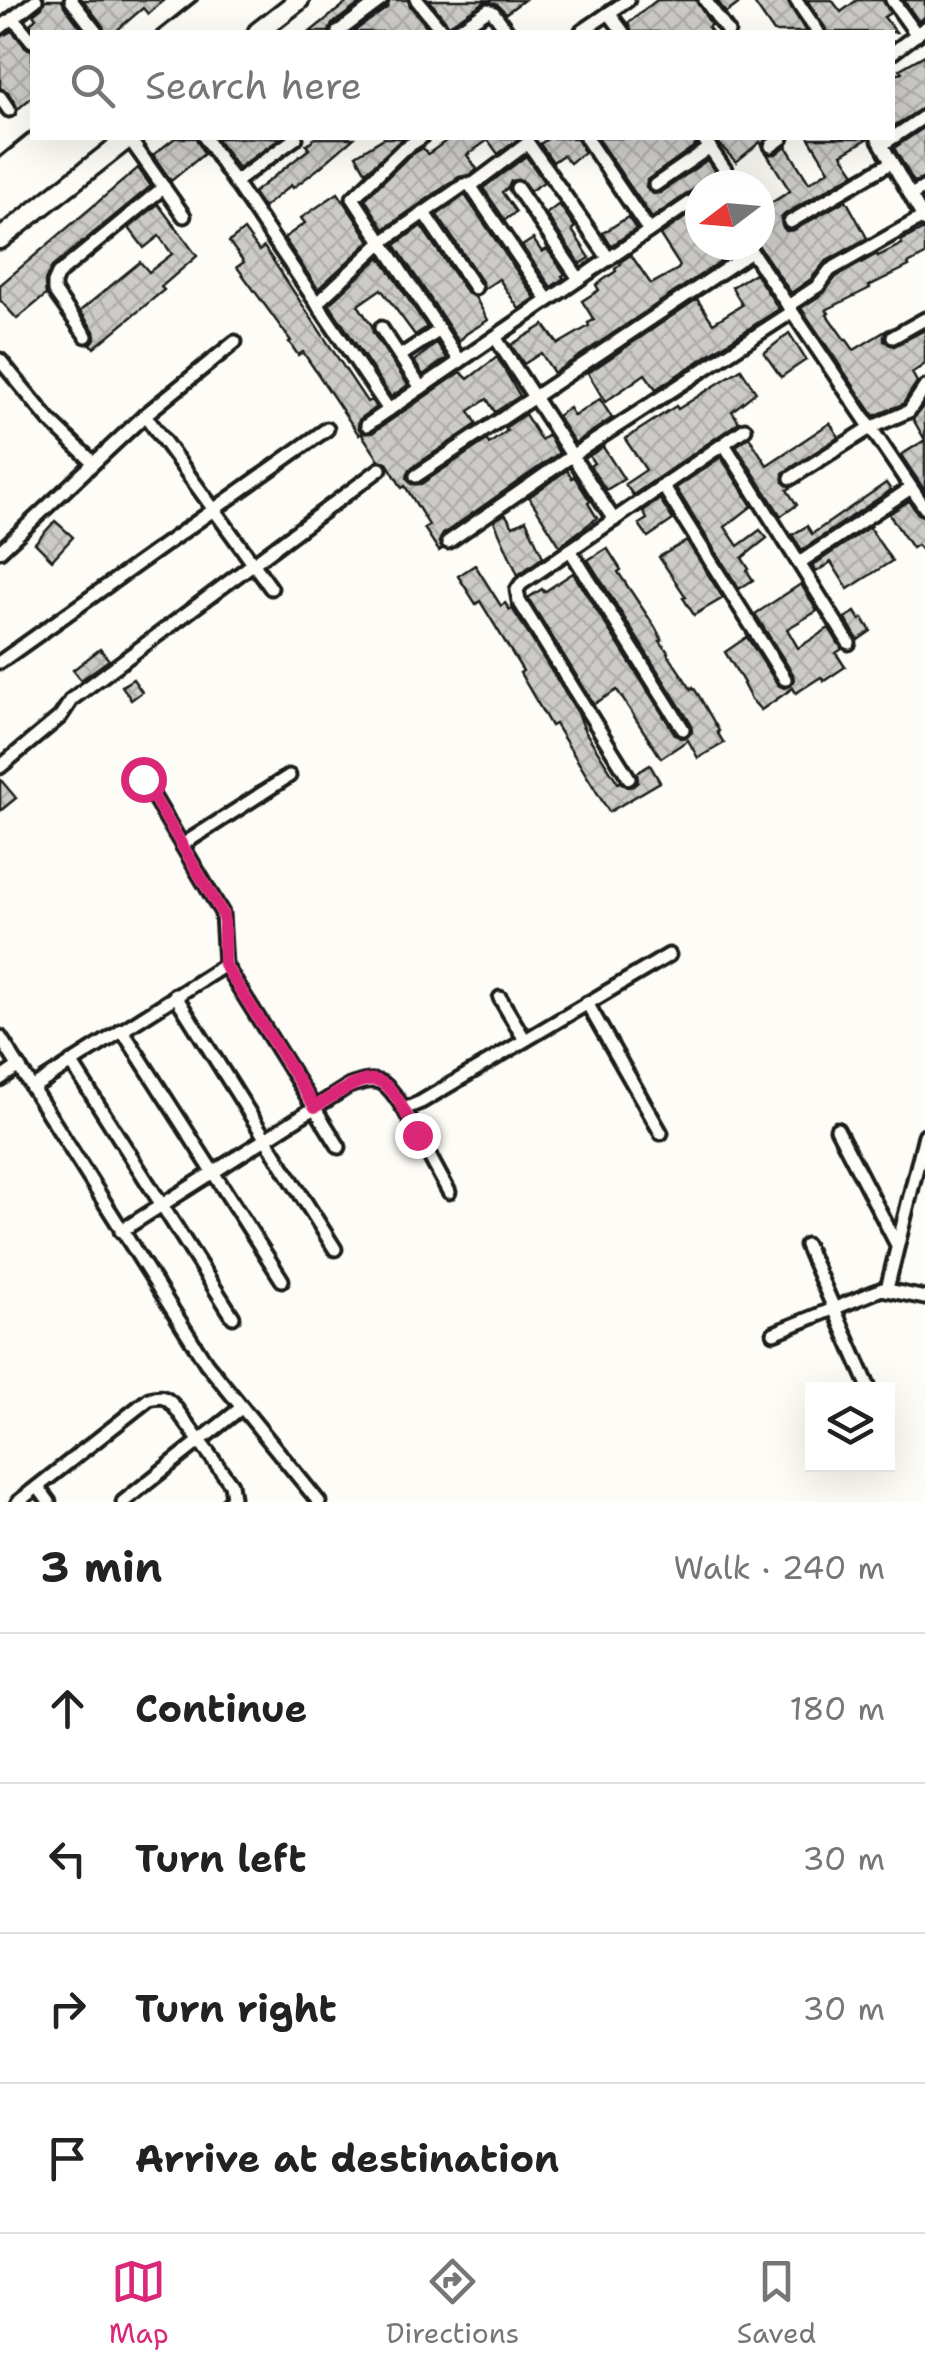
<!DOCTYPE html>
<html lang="en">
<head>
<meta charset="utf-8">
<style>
  :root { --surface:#fff; --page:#f6f6f6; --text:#222; --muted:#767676; --line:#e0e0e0; --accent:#db2777 }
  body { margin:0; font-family:"Shantell Sans",sans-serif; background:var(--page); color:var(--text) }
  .controls { position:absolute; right:30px; bottom:30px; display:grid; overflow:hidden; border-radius:0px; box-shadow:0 10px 40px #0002 }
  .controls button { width:90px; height:90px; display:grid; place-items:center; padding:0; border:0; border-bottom:2px solid var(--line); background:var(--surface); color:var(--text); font:50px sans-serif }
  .compass { position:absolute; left:685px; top:170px; width:90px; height:90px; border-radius:50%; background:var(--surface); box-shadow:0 10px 40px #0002; rotate:254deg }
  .stop { position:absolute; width:30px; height:30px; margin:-22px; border:8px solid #db2777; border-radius:50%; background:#fff }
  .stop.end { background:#db2777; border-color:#fff; box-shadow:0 2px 10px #0008 }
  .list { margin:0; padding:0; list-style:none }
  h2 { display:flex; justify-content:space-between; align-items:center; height:130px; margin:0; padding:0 40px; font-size:42px }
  h2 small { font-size:32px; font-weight:400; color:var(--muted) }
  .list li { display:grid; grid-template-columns:65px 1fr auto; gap:30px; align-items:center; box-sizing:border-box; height:150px; padding:0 40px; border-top:2px solid var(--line) }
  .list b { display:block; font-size:38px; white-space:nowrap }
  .list em { font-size:32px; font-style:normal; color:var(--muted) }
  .icon { flex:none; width:55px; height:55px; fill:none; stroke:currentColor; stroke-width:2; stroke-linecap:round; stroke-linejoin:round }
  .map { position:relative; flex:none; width:925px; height:1502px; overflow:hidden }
  .search { position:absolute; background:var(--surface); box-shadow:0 10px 40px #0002; left:30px; right:30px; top:30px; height:110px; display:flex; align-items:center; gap:25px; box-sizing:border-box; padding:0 35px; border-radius:0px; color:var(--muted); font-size:38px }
  .sheet { height:730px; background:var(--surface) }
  nav { display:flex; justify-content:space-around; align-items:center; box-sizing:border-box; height:140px; border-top:2px solid var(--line); background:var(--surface); font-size:28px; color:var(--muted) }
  nav a { display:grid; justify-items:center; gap:5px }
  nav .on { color:var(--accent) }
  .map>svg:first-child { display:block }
  .building { fill:url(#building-cross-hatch); stroke:#1c1c1c; stroke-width:2.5 }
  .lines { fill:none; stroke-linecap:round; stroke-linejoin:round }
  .minor-casing { stroke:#1c1c1c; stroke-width:19 }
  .trunk-casing { stroke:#1c1c1c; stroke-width:25 }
  .minor { stroke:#fdfcf7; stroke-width:11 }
  .trunk { stroke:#fdfcf7; stroke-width:18 }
  .rail { stroke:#1c1c1c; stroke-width:4 }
  .route { stroke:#db2777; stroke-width:12 }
</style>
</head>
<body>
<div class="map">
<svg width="925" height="1502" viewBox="0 0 925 1502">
  <defs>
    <pattern id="building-cross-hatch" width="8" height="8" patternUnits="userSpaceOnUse" patternTransform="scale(2.5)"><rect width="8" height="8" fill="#cccbc8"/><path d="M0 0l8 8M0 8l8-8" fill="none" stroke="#afaeab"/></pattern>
  </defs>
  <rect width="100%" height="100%" fill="#fdfcf7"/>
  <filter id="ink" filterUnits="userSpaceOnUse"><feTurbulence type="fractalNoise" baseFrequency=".01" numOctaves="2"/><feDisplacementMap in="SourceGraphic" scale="20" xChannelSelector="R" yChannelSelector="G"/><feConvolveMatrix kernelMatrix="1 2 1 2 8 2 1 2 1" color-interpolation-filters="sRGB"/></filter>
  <g filter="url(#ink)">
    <g class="building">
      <path d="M45,0h17l2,6 20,26h-47l-7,-8 6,-6 -3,-4 9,-7z"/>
      <path d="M83,0h81l-16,14 -5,-6 -28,24h-10l-2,-6z"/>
      <path d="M350,0h15l-33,24 -3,8h-19z"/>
      <path d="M390,0h18l2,6 21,26h-78l34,-24z"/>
      <path d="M429,0h95l-18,13 -9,-9 -11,-3 -37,24z"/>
      <path d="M657,0h39l15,25 -3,2 4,5h-80l-4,-9z"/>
      <path d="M717,0h27l-18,13z"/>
      <path d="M752,0h35l19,32h-32z"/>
      <path d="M807,0h25l9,12 16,-12h26l7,13 -6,4 12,15h-69z"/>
      <path d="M904,0h21v17l-7,4z"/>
      <path d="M12,31l14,17 6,2v47l-14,12 -10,-17 -8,-4v-51z"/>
      <path d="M925,55v52l-33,20v-50l10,-5 -2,-3z"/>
      <path d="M925,127v51l-11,4 -20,-34z"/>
      <path d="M175,138h21l8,16 -33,27 -18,-26z"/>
      <path d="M216,138h65l-43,30z"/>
      <path d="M315,138h39l-35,30 -26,20 -2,-3 -28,23 -10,-15 56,-44 -3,-4z"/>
      <path d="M384,138h20l-38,34 -10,-17z"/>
      <path d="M450,138h70l-22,16 -10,-14 -21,15 10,14 -7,6 -11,2 -75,52 -19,-30 43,-42 15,-9 5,6z"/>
      <path d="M549,138h28l7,14 -14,11 -7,-8 -10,7 -13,-18z"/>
      <path d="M597,138h97l2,7 -49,35 -1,7 6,7 8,-1 47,-33 9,13 -7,6 -2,6h-7l-48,33z"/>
      <path d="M714,138h53l-5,7 -2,-3 -24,20z"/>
      <path d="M809,138h60l-27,16 13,19 -70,41 -4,4 1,8 4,5 8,-1 52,-30 21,38 -42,24 -14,17 -20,14 -33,-48 2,-35 30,-19 -23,-37h9l10,-8 23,37 20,-13z"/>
      <path d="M526,156l18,26 -14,9 -8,-11 -11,1 -3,7 -6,4 14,20 -11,8 -22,-32z"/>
      <path d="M138,168l13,18 -99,81 -7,13 1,15 -29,24 -17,-19v-15z"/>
      <path d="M338,193l32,48 -52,48 -34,-51 21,-15 -4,-5z"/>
      <path d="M465,195l70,103 -16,11 -20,-30 -15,10 -1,-6 -46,-68z"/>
      <path d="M158,204l39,52 -36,31 3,3 -70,58 -3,-4 4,-5 -1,-8 -14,-20 60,-49 9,10 23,-18 -13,-18 -15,12 -15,-20z"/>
      <path d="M559,204l16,23 -3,3 18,28 -10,6 -34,-50z"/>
      <path d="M700,207v38h38l1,4 -185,124 -13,-20 -17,11 -13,-19 33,-20 14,19 31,-18 -1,-3 6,-3 -12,-19 17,-11 -3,-5 20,-14 -1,-2 6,-5 -1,-2 11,-7 20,29 27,-15 2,-3 -20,-31z"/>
      <path d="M628,217l8,12 -25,17 -8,-13z"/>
      <path d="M421,226l46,67 8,4 13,23 -22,14 -7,8 -64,-97z"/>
      <path d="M244,230l15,21 5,-4 103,155 4,-2 5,7 -17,13 -1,7 4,6h10l89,-61 7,7 29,-22 23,39 -25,16 -8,-13 -18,12 8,13 -67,45 -3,9 4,6h10l66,-44 2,4 18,-13 -2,-3 20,-14 16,26 7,-5 11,18 -116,81 -4,8 3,7 -3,2 -15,-23 5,-3 -24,-39 -3,2 -15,-25 -8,-3 -18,-27 -2,2 -56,-83 -5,3 -9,-13 2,-1 -54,-74 7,-5 -15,-20z"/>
      <path d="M922,230h3v25l-17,9 1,2 -40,20 1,2 -44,22 3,3 -2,2 18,25 1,-1 8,11 33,-20 -3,6v5l10,5 31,-16v34l-13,9 5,9 -14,22 -29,12 -73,-108 23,-15 12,-16 41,-23 1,2 24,-12 -1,-3z"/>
      <path d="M533,239l9,13 5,-3 18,25 -3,2 2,2 -13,9 -29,-41z"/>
      <path d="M380,257l47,70 -12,8 -34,-46 -23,16 14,21 1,7 35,52 -17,12 -62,-93z"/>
      <path d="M755,273l24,36 -123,80 -11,-15 -40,28 -17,-29 109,-74 16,24 29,-18 -10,-18z"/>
      <path d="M789,333l17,27 -25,17 -17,-24z"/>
      <path d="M437,343l10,15 -24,17 -9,-14z"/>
      <path d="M741,369l15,23 -24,19 7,11 -106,73 -8,-11 21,-14 -21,-31 51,-33 2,3z"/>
      <path d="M600,399l12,19 -37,25 -18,-27 12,-8 5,8z"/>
      <path d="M925,404v87l-24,-36 24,-15 -12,-21z"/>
      <path d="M830,423l9,14 -56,36v9l9,5 -5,3 10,15 -16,11 -45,-70 13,-9 18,28z"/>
      <path d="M603,447l21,32 -18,11 -16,-24 4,-3 -5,-7z"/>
      <path d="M721,457l31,49 -27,21 13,19 22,-16 7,8 -25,20 7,11 -2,2 6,9 -14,9 -63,-101z"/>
      <path d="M567,470l5,8 2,-2 16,25 -2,2 9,15 -37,28 -31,-49z"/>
      <path d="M886,483l5,7 -89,60 -10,-15 15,-9 5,8z"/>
      <path d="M660,499l13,21 -25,17 -9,-13 8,-5 -4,-8z"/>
      <path d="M909,501l9,13 7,3v37l-8,-9 -5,3 -23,-34z"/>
      <path d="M505,514l8,12 13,-6 17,37 -25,18 -24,-54z"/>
      <path d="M55,521l18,16 -21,23 -17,-17z"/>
      <path d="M872,525l-3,2 23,34 -44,28 -17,-27 -15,10 -4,-6z"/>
      <path d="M687,541l36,57 -29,17 -11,-17 3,-1 -27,-40z"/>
      <path d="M607,548l14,22 -3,2 37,55 7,13 -2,1 8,11 -1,1 24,36 2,-2 6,9 20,35 -2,1 7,11 -26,15 -10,-18 -27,18 -44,-68 -23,14 -66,-106 14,-9 2,3 29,-19 102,161 5,4 7,-1 5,-5 -1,-8 -103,-164z"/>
      <path d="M475,565l26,41 4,-3 5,7 2,-2 66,105 6,15h-1l35,55 2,-1 8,5 5,-1 5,-4 -1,-9 13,-8 10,17 -51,30 -54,-88 -4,2 -31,-53 3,-2 -43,-70 -4,3 -18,-28z"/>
      <path d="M801,584l16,27 -30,18 11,19 31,-20 13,21 -6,4 9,14 -21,14 -3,-4 -25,16 -3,-5 -32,22 -10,-11 -8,-15 1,-1 -19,-31 22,-15 31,48 6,3 7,-2 3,-6 -1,-6 -38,-60z"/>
      <path d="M855,612l5,8 3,-2 8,13 -13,9 -13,-22z"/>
      <path d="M100,649l9,11 -28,20 -8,-10z"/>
      <path d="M133,679l9,13 -11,8 -9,-14z"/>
      <path d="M0,779l16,19 -16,13z"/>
    </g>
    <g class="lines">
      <defs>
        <g id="minor">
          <path d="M71,0l25,32"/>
          <path d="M417,0l26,32"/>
          <path d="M705,0l23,32"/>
          <path d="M796,0l22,32"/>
          <path d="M892,0l25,35"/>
          <path d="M609,13l14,19"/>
          <path d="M13,18l19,23"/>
          <path d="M0,28l36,-28"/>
          <path d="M338,32l43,-32"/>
          <path d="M455,32l33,-22 5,2 15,20"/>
          <path d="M581,32l47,-32"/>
          <path d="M892,53l33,-25"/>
          <path d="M0,97l9,13"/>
          <path d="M129,138l55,78"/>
          <path d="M205,138l184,272"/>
          <path d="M421,138l-19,12 -49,48 107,163"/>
          <path d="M586,138l63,93"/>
          <path d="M703,138l23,33v5l-10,9"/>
          <path d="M878,138l47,83"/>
          <path d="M882,145l43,-29"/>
          <path d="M771,146l11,-8"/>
          <path d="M235,182l61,-44"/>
          <path d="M472,185l56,-42 81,116"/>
          <path d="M655,185l55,-38"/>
          <path d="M517,188l62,91"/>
          <path d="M911,195l14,-8"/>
          <path d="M424,213l51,75"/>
          <path d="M790,222l102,-60"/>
          <path d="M747,245l178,263"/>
          <path d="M317,303l65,-61 82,-57 5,-1 79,116"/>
          <path d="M788,306l30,-20 12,-16 93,-53"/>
          <path d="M381,328l40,60"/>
          <path d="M86,336l-32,-45v-8l4,-9 106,-87"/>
          <path d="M495,337l119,183"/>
          <path d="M893,337l32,-18"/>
          <path d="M400,356l40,-26"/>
          <path d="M0,360l50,61 44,42"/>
          <path d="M145,415l126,173"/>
          <path d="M367,425l333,-229"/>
          <path d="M724,444l125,199"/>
          <path d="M416,476l335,-224"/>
          <path d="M791,478l79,-50 39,-17 16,-24"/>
          <path d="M663,486l122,193"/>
          <path d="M448,542l125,-87 219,-143"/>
          <path d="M570,550l113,179"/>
          <path d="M0,551l145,-136 90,-73"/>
          <path d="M799,563l112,-75"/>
          <path d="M0,662l327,-233"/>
          <path d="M0,767l60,-50 12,-18 308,-230"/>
          <path d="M629,778l-110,-177 -2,-11 4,-6 224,-155"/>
          <path d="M143,779l79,134 3,52 114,182"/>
          <path d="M182,845l107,-69"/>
          <path d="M175,995l160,254"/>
          <path d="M500,998l25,42"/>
          <path d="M587,1003l74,130"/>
          <path d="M122,1030l160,250"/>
          <path d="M0,1037l206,326 113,139"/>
          <path d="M71,1062l162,255"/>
          <path d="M0,1079l19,-13"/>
          <path d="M32,1088l193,-123"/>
          <path d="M404,1109l45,83"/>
          <path d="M837,1129l60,116"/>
          <path d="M121,1231l226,-144c34,-13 38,-6 57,22l17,-7 248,-147"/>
          <path d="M806,1245l64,145"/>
          <path d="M887,1289l38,-154"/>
          <path d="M774,1333l108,-44 43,9"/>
          <path d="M38,1487l11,15"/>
          <path d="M18,1502l131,-103c12,-3 16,-3 25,7l57,78 2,13 -4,5"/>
          <path d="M123,1502l118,-94"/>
        </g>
        <g id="trunk">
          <path d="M258,32l41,-32"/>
          <path d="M0,239l128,-101"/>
        </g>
      </defs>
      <use href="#minor" class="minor-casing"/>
      <use href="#trunk" class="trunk-casing"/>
      <use href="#minor" class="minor"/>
      <use href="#trunk" class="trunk"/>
      <g class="rail">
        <path d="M157,32l40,-32"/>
        <path d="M0,157l32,-26"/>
      </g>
    </g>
  </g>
  <g class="lines" filter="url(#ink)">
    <path class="route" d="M143,779l79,134 2,9v42l91,143c63,-40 68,-40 102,28"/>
  </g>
</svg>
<div class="controls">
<button><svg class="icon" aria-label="layers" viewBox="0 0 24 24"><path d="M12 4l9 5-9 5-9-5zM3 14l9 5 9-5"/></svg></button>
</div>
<svg class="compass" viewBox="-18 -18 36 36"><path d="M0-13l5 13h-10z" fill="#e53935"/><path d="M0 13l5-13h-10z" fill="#767676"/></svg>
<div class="stop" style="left:143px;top:779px"></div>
<div class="stop end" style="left:417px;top:1135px"></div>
<div class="search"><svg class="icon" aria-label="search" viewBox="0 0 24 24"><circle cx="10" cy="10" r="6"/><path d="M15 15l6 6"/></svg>Search here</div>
</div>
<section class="sheet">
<h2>3 min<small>Walk · 240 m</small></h2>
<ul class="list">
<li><svg class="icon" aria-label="ahead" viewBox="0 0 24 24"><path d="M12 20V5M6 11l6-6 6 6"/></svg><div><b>Continue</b></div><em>180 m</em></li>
<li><svg class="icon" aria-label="left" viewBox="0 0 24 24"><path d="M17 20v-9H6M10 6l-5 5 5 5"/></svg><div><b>Turn left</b></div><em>30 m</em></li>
<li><svg class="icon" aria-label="right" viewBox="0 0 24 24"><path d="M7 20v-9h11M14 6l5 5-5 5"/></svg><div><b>Turn right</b></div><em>30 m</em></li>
<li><svg class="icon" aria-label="arrive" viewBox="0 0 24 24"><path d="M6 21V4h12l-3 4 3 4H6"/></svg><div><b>Arrive at destination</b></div></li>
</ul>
</section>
<nav>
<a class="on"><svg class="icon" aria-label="map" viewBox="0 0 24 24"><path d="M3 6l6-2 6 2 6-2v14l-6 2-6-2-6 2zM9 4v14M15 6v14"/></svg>Map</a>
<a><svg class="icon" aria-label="directions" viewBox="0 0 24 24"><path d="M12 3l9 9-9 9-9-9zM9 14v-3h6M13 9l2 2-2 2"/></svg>Directions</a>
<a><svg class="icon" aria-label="saved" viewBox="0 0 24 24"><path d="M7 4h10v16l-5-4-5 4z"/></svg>Saved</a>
</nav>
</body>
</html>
